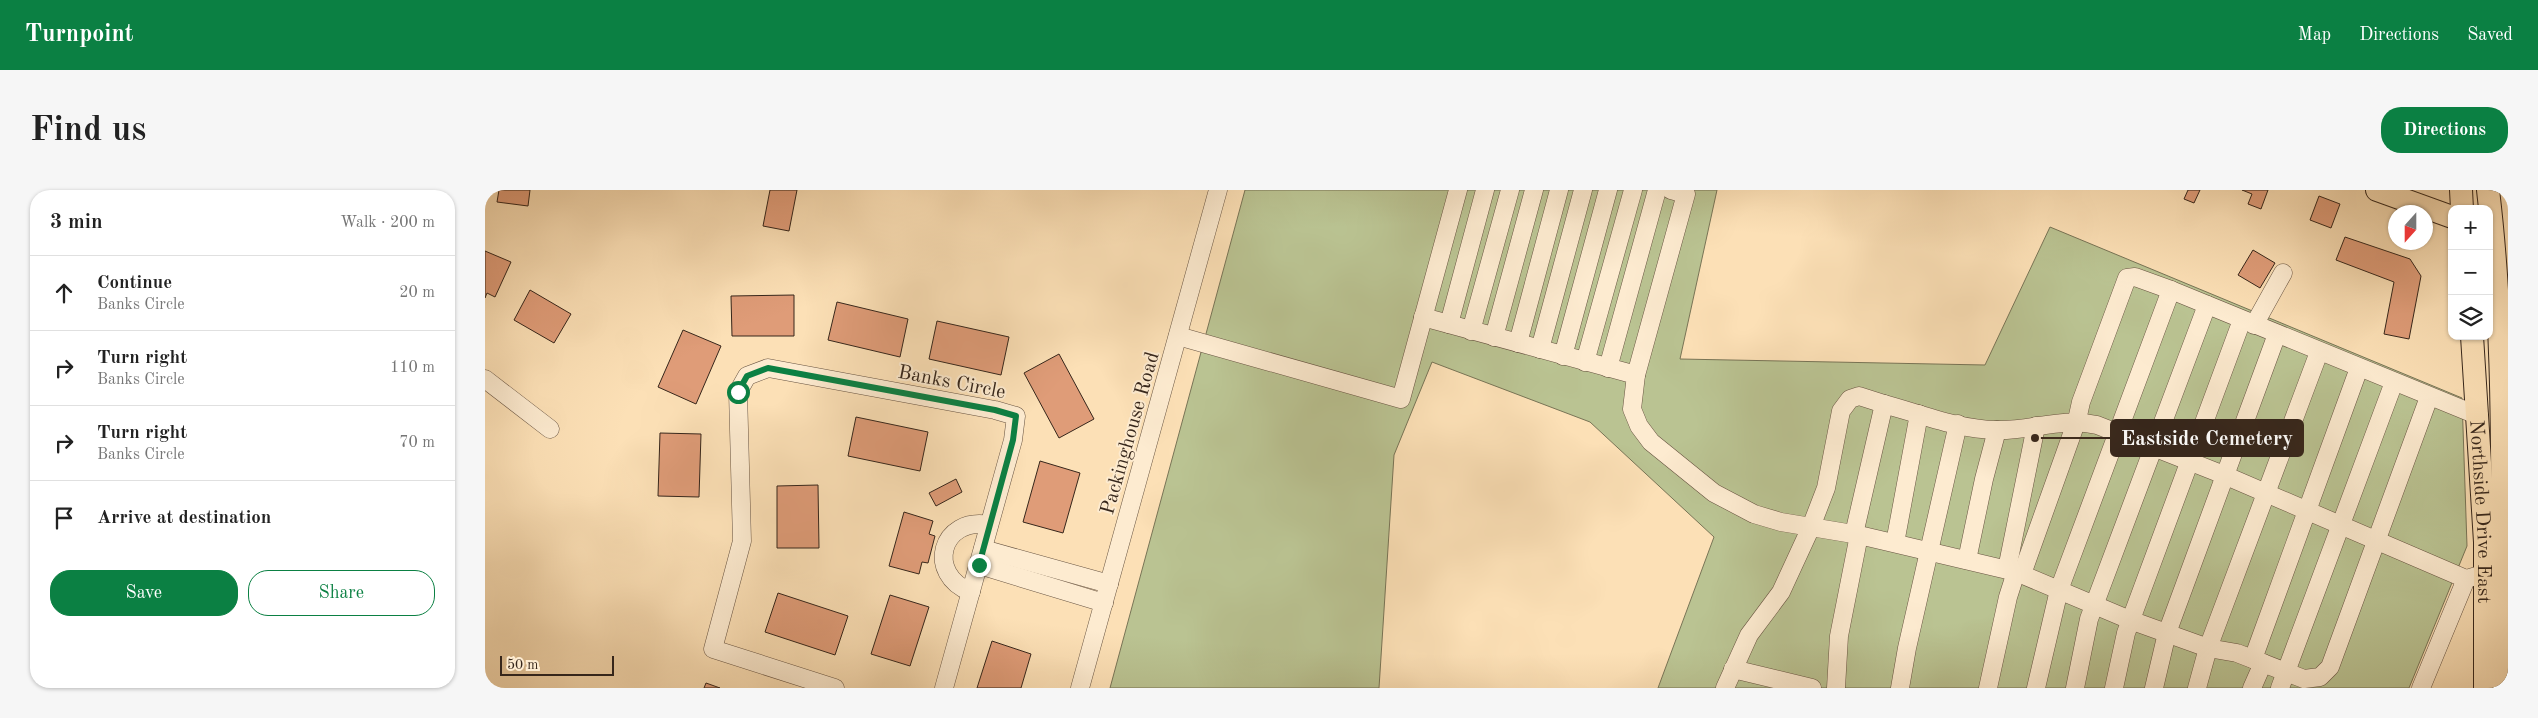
<!DOCTYPE html>
<html lang="en">
<head>
<meta charset="utf-8">
<style>
  :root { --surface:#fff; --page:#f6f6f6; --text:#222; --muted:#767676; --line:#e0e0e0; --accent:#0b8043 }
  body { margin:0; font-family:"Old Standard TT",serif; background:var(--page); color:var(--text) }
  .controls { position:absolute; right:15px; top:15px; display:grid; overflow:hidden; border-radius:10px; box-shadow:0 1px 4px #0004 }
  .controls button { width:45px; height:45px; display:grid; place-items:center; padding:0; border:0; border-bottom:1px solid var(--line); background:var(--surface); color:var(--text); font:25px sans-serif }
  .compass { position:absolute; left:1903px; top:15px; width:45px; height:45px; border-radius:50%; background:var(--surface); box-shadow:0 1px 4px #0004; rotate:201deg }
  .scale { position:absolute; left:15px; bottom:12px; width:114px; box-sizing:border-box; padding-left:5px; border:2px solid #36261b; border-top:0; font-size:14px; line-height:18px; white-space:nowrap; color:#36261b; -webkit-text-stroke:4px #fdebd0; paint-order:stroke }
  .stop { position:absolute; width:15px; height:15px; margin:-11px; border:4px solid #0b8043; border-radius:50%; background:#fff }
  .stop.end { background:#0b8043; border-color:#fff; box-shadow:0 1px 5px #0008 }
  .list { margin:0; padding:0; list-style:none }
  h2 { display:flex; justify-content:space-between; align-items:center; height:65px; margin:0; padding:0 20px; font-size:21px }
  h2 small { font-size:16px; font-weight:400; color:var(--muted) }
  .list li { display:grid; grid-template-columns:32px 1fr auto; gap:15px; align-items:center; box-sizing:border-box; height:75px; padding:0 20px; border-top:1px solid var(--line) }
  .list b { display:block; font-size:19px; white-space:nowrap }
  .list p { margin:0; font-size:16px; white-space:nowrap; color:var(--muted) }
  .list em { font-size:16px; font-style:normal; color:var(--muted) }
  .actions { display:flex; gap:10px; padding:15px 20px }
  .actions a { flex:1; padding:11px 0; border:1px solid var(--accent); border-radius:20px; text-align:center; font-size:18px; color:var(--accent) }
  .actions .main { background:var(--accent); color:#fff }
  .icon { flex:none; width:28px; height:28px; fill:none; stroke:currentColor; stroke-width:2; stroke-linecap:round; stroke-linejoin:round }
  .map { position:relative; flex:none; width:2023px; height:498px; overflow:hidden; border-radius:20px }
  header { display:flex; align-items:center; gap:30px; box-sizing:border-box; height:70px; padding:0 25px; background:var(--accent); color:#fff }
  header strong { font-size:24px }
  nav { display:flex; gap:28px; margin-inline-start:auto; font-size:18px }
  .intro { display:flex; align-items:center; justify-content:space-between; box-sizing:border-box; height:120px; padding:0 30px }
  h1 { margin:0; font-size:35px }
  .button { padding:12px 22px; border-radius:20px; background:var(--accent); color:#fff; font-size:18px; font-weight:700 }
  main { display:flex; gap:30px; padding:0 30px }
  aside { flex:1; background:var(--surface); border-radius:20px; box-shadow:0 1px 4px #0004 }
  .map>svg:first-child { display:block }
  .green { fill:#bac392; stroke:#787456 }
  .building { fill:#df9c78; stroke:#36261b }
  .lines { fill:none; stroke-linecap:round; stroke-linejoin:round }
  .minor-casing { stroke:#685442; stroke-width:19 }
  .major-casing { stroke:#36261b; stroke-width:24 }
  .minor { stroke:#fdebd0; stroke-width:18 }
  .major { stroke:#fce0b6; stroke-width:22 }
  .route { stroke:#0b8043; stroke-width:6 }
  .labels { text-anchor:middle; stroke-width:4; stroke-linejoin:round; paint-order:stroke }
  .street-label { font-size:20px; fill:#36261b; stroke:#fdebd0 }
  .leader { fill:none; stroke:#36261b; stroke-width:2 }
  .callout-dot { fill:#36261b; stroke:#fdebd0; stroke-width:2 }
  .callout { fill:#36261b; stroke:#36261b; stroke-width:2 }
  .callout-label { font-size:21px; text-anchor:middle; font-weight:bold; fill:#fff }
</style>
</head>
<body>
<header>
<strong>Turnpoint</strong>
<nav><a>Map</a><a>Directions</a><a>Saved</a></nav>
</header>
<div class="intro"><h1>Find us</h1><a class="button">Directions</a></div>
<main>
<aside>
<h2>3 min<small>Walk · 200 m</small></h2>
<ul class="list">
<li><svg class="icon" aria-label="ahead" viewBox="0 0 24 24"><path d="M12 20V5M6 11l6-6 6 6"/></svg><div><b>Continue</b><p>Banks Circle</p></div><em>20 m</em></li>
<li><svg class="icon" aria-label="right" viewBox="0 0 24 24"><path d="M7 20v-9h11M14 6l5 5-5 5"/></svg><div><b>Turn right</b><p>Banks Circle</p></div><em>110 m</em></li>
<li><svg class="icon" aria-label="right" viewBox="0 0 24 24"><path d="M7 20v-9h11M14 6l5 5-5 5"/></svg><div><b>Turn right</b><p>Banks Circle</p></div><em>70 m</em></li>
<li><svg class="icon" aria-label="arrive" viewBox="0 0 24 24"><path d="M6 21V4h12l-3 4 3 4H6"/></svg><div><b>Arrive at destination</b></div></li>
</ul>
<div class="actions"><a class="main">Save</a><a>Share</a></div>
</aside>
<div class="map">
<svg width="2023" height="498" viewBox="0 0 2023 498">
  <rect width="100%" height="100%" fill="#fce0b6"/>
  <filter id="stains"><feTurbulence type="fractalNoise" baseFrequency=".004" numOctaves="4"/><feColorMatrix values="0 0 0 0 .2 0 0 0 0 .09 0 0 0 0 .02 0 0 0 .5 -.17"/></filter>
  <radialGradient id="worn" r=".72"><stop offset=".6" stop-color="#630" stop-opacity="0"/><stop offset="1" stop-color="#630" stop-opacity=".3"/></radialGradient>
  <path class="green" d="M760,0h472l-37,169 305,6 65,-138 412,171 5,148 -58,142h-751l56,-151 -124,-115 -158,-60 -38,93 -15,233h-269z"/>
  <g class="building">
    <path d="M14,0h31l-2,16 -31,-4z"/>
    <path d="M285,0h27l-8,41 -26,-5z"/>
    <path d="M1703,0h12l-6,13 -10,-4z"/>
    <path d="M1757,0h26l-7,19 -13,-5 4,-10z"/>
    <path d="M1834,6l21,8 -9,24 -21,-8z"/>
    <path d="M1860,47l65,22 11,17 -12,63 -25,-5 10,-52 -58,-22z"/>
    <path d="M1768,60l22,13 -15,25 -22,-13z"/>
    <path d="M0,61l26,11 -16,35 -8,-4 -2,5z"/>
    <path d="M45,100l41,24 -17,29 -40,-23z"/>
    <path d="M309,105v41h-62l-1,-40z"/>
    <path d="M352,112l71,17 -8,38 -72,-17z"/>
    <path d="M452,131l72,16 -8,38 -72,-16z"/>
    <path d="M198,140l38,16 -25,58 -38,-17z"/>
    <path d="M574,164l35,65 -35,19 -35,-65z"/>
    <path d="M371,227l72,15 -8,39 -72,-15z"/>
    <path d="M175,243l41,1 -2,63 -41,-1z"/>
    <path d="M555,271l40,12 -17,60 -40,-11z"/>
    <path d="M471,289l6,13 -26,14 -7,-13z"/>
    <path d="M333,295l1,63h-42v-62z"/>
    <path d="M419,322l29,9 -4,13 6,2 -7,27 -6,-1 -3,12 -30,-8z"/>
    <path d="M293,403l70,23 -13,39 -70,-23z"/>
    <path d="M405,405l39,12 -19,59 -39,-12z"/>
    <path d="M507,451l39,13 -10,34h-44z"/>
    <path d="M221,493l14,5h-16z"/>
  </g>
  <g class="lines">
    <defs>
      <g id="minor">
        <path d="M938,127l213,58 -4,34 7,17 12,16 63,51 40,21 27,8 78,13 157,37 114,48 78,28 29,5 67,26 16,-2 10,-10 99,-270"/>
        <path d="M964,134l36,-134"/>
        <path d="M1769,135l29,-52"/>
        <path d="M986,141l39,-141"/>
        <path d="M693,146l223,63 57,-209"/>
        <path d="M1009,147l40,-147"/>
        <path d="M1033,153l41,-153"/>
        <path d="M1055,159l43,-159"/>
        <path d="M1078,166l45,-166"/>
        <path d="M1100,172l48,-172"/>
        <path d="M1123,178l49,-178"/>
        <path d="M1151,185l50,-181 -15,-4"/>
        <path d="M0,189l65,50"/>
        <path d="M1369,344l30,-130c36,10 76,26 113,26 36,1 63,-13 100,-5l127,50 242,104"/>
        <path d="M1410,353l24,-129"/>
        <path d="M498,359l126,35"/>
        <path d="M1482,370l17,-81 13,-49"/>
        <path d="M494,375l125,38"/>
        <path d="M1522,379l29,-143"/>
        <path d="M1537,384l55,-154 4,-18 46,-124 8,-1 36,13 308,126"/>
        <path d="M486,402c-46,-18 -30,-76 18,-67"/>
        <path d="M1768,469l106,-291"/>
        <path d="M1248,479l79,19"/>
        <path d="M350,498l-122,-39 29,-108 -4,-149 9,-16 21,-8 227,42 21,6 -3,24 -69,248"/>
        <path d="M595,498l138,-498"/>
        <path d="M1240,498l24,-53 32,-43 30,-65 15,-39 15,-77 9,-12 9,-3 25,8"/>
        <path d="M1351,498l3,-52 20,-101"/>
        <path d="M1415,498l7,-40 51,-224"/>
        <path d="M1503,498l20,-91 8,-25"/>
        <path d="M1551,498l23,-98 112,-300"/>
        <path d="M1590,498l14,-69 118,-314"/>
        <path d="M1629,498l12,-55 116,-313"/>
        <path d="M1669,498l13,-55 110,-299"/>
        <path d="M1712,498l11,-40 111,-296"/>
        <path d="M1767,498l11,-25"/>
        <path d="M1795,498l114,-306"/>
        <path d="M1936,498l45,-109 10,-3"/>
      </g>
      <g id="major">
        <path d="M1892,0l75,27"/>
        <path d="M1976,0l1,19"/>
        <path d="M2003,0c20,165 12,332 16,498"/>
        <path id="s1" d="M1987,146l13,206v146"/>
      </g>
    </defs>
    <use href="#minor" class="minor-casing"/>
    <use href="#major" class="major-casing"/>
    <use href="#minor" class="minor"/>
    <use href="#major" class="major"/>
  </g>
  <g class="lines">
    <path class="route" d="M253,202l9,-16 21,-8 227,42 21,6 -3,24 -34,125"/>
  </g>
  <g class="labels">
    <g class="street-label">
      <text transform="translate(467 191) rotate(11)" y="7">Banks Circle</text>
      <text transform="translate(644 243) rotate(-74)" y="7">Packinghouse Road</text>
      <text dy="7" stroke="none"><textPath href="#s1" startOffset="176">Northside Drive East</textPath></text>
    </g>
  </g>
  <path class="leader" d="M1550 248L1626 248"/>
  <circle class="callout-dot" cx="1550" cy="248" r="5"/>
  <rect class="callout" x="1626" y="230" width="192" height="36" rx="5"/>
  <g class="callout-label">
    <text x="1722" y="255">Eastside Cemetery</text>
  </g>
  <rect width="100%" height="100%" filter="url(#stains)"/>
  <rect width="100%" height="100%" fill="url(#worn)"/>
</svg>
<div class="controls">
<button>+</button>
<button>−</button>
<button><svg class="icon" aria-label="layers" viewBox="0 0 24 24"><path d="M12 4l9 5-9 5-9-5zM3 14l9 5 9-5"/></svg></button>
</div>
<svg class="compass" viewBox="-18 -18 36 36"><path d="M0-13l5 13h-10z" fill="#e53935"/><path d="M0 13l5-13h-10z" fill="#767676"/></svg>
<div class="scale">50 m</div>
<div class="stop" style="left:253px;top:202px"></div>
<div class="stop end" style="left:494px;top:375px"></div>
</div>
</main>
</body>
</html>
